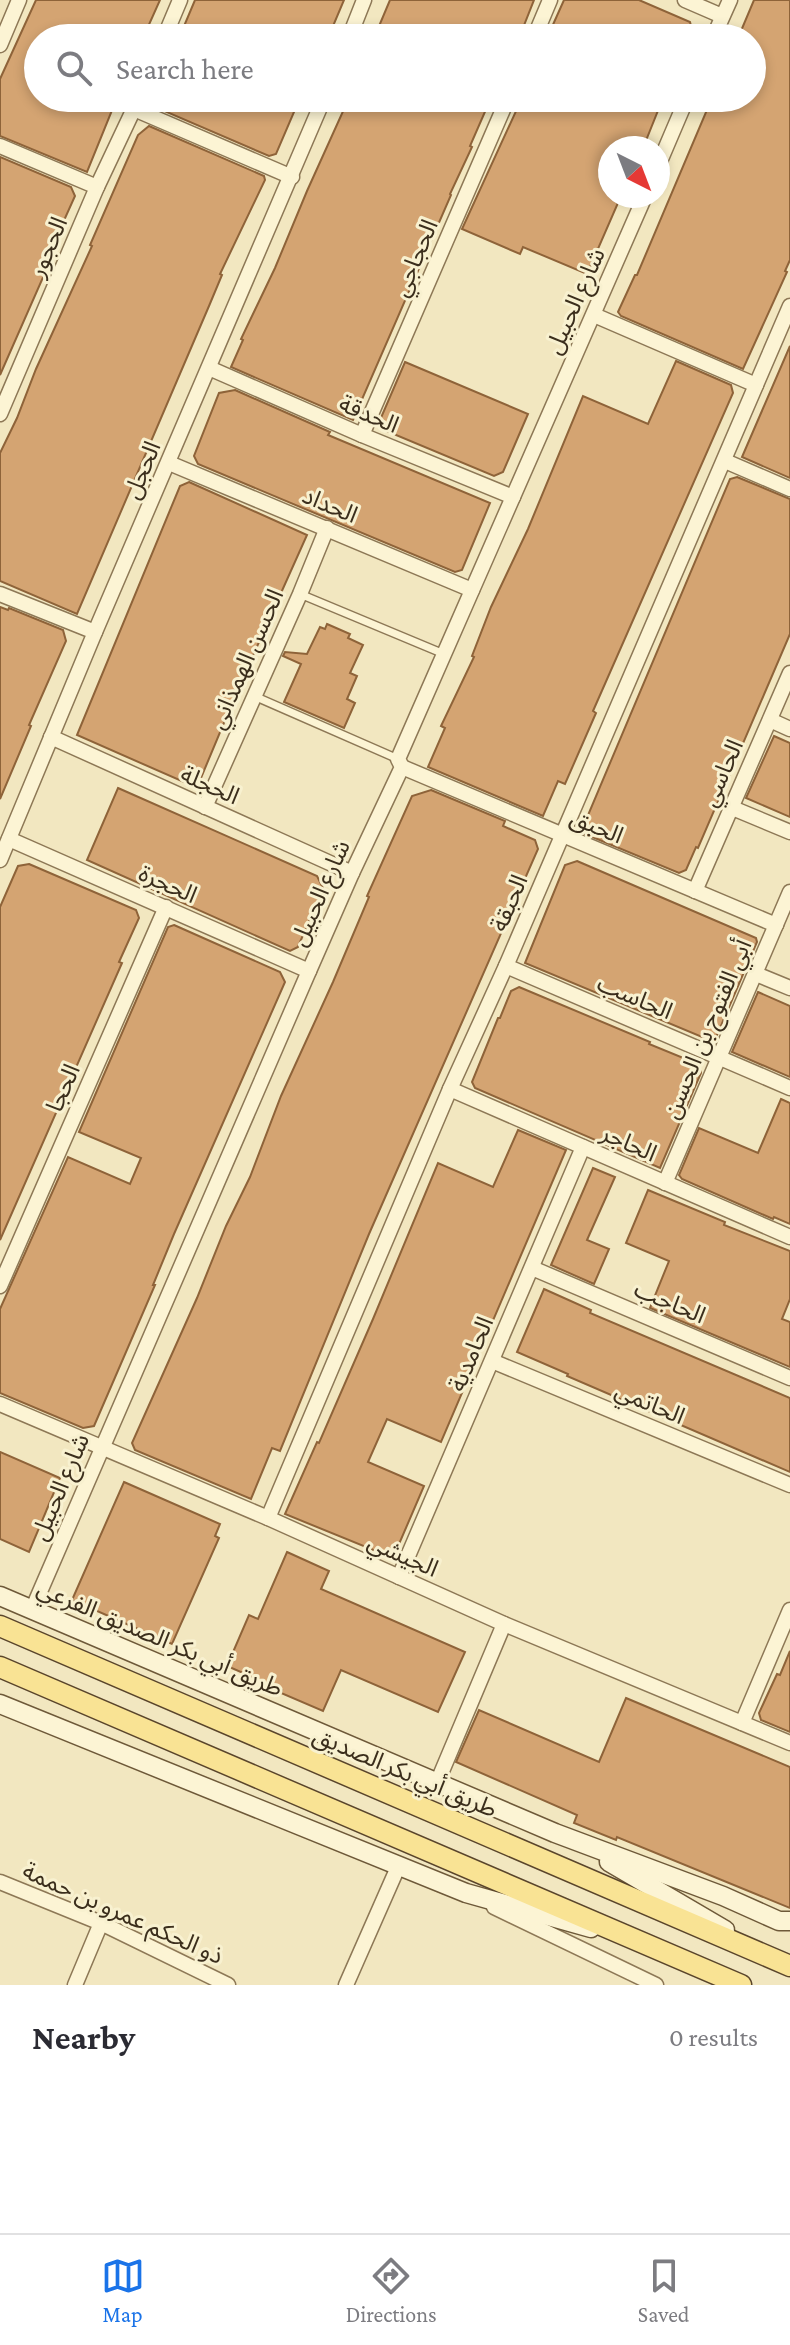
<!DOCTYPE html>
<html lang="en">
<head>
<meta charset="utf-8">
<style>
  :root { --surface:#fff; --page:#f2f2f3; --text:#2b2b33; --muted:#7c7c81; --line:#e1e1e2; --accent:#1a73e8 }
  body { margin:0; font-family:"Crimson Pro","Noto Sans Arabic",serif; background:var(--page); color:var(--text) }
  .compass { position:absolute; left:598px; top:136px; width:72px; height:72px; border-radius:50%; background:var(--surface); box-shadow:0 4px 12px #0003; rotate:138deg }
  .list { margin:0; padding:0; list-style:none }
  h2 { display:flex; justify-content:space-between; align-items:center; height:104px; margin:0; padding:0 32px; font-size:34px }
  h2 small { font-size:26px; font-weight:400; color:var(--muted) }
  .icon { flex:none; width:44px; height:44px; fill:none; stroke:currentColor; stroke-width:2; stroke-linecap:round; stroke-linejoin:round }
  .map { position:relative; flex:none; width:790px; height:1985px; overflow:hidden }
  .search { position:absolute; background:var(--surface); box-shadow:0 4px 12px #0003; left:24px; right:24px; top:24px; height:88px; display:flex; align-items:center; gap:20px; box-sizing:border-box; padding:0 28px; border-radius:44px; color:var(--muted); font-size:30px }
  .sheet { height:248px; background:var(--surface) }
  nav { display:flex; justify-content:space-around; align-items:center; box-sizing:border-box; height:112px; border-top:2px solid var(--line); background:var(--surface); font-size:22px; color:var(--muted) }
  nav a { display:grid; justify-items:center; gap:4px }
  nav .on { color:var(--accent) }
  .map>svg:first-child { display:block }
  .building { fill:#d4a472; stroke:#8e6339; stroke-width:2 }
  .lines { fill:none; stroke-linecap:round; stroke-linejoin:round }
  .lane-casing { stroke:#8d7856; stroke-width:10 }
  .street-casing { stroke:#8d7856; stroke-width:17 }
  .secondary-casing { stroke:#6e5939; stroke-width:21 }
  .primary-casing { stroke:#5a452b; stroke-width:23 }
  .lane { stroke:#fcf4d4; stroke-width:7 }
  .street { stroke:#fcf4d4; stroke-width:14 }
  .secondary { stroke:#fcf4d4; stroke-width:18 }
  .primary { stroke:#f9e394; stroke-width:20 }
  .labels { text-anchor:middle; stroke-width:6; stroke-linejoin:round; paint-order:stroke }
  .street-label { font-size:24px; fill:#3b2e1c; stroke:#f8f1d0 }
</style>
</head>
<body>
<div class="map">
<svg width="790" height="1985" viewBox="0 0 790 1985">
  <rect width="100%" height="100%" fill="#f2e7c0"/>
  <g class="building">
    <path d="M36,0h124l-17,38h-105v60h79l-30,74 -87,-36v-57z"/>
    <path d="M195,0h149l-16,38h-149z"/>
    <path d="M390,0h144l-15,38h-145z"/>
    <path d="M564,0h75l51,22 2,8 -4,8h-141z"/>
    <path d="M754,0h36v260l-5,11 2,1 -44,97 -122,-53 -3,-4 17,-37h2l75,-177h40v-60h-14z"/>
    <path d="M157,98h143l-24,56 -7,2 -114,-49z"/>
    <path d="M349,98h142l-21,48 2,1 -22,47 1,1 -98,225 -122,-53 12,-27 -2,-1 34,-71 32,-77z"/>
    <path d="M522,98h141l-20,50h-33v48h11l-34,78 -64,-27 -3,7 -58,-25z"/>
    <path d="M149,126l115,50 1,4 -45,94 2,1 -13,31 -132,308 -77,-33v-128l17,-35 19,-49 56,-123 -2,-1 48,-110z"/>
    <path d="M0,157l71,30 4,9 -27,60 4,1 -52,118z"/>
    <path d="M790,346v132l-48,-21z"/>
    <path d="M676,361l55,24 2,8 -140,318 3,2 -31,71 -7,-3 -15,35 -115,-49 17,-39 -4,-2 33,-69 -2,-1 19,-49 37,-78 55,-133 65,28z"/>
    <path d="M405,362l123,52 -25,58 -9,4 -110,-46 -4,-10z"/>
    <path d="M235,390l95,42 -2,3 162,68 -28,67 -7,2 -257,-108 -4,-8 25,-63z"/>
    <path d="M737,477l53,22v135l-92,214 -2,-1 -10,23 -7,3 -94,-39 -2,-7 147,-348z"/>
    <path d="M189,482l118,53 -82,183h1l-28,67 -5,1 -116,-51 103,-249z"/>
    <path d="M0,607l8,3 1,-2 54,22 3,11 -37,84 2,1 -31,73z"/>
    <path d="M327,624l23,10 -2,4 15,7 -13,28 7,3 -10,23 8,4 -11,25 -60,-26 17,-38 -18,-8 2,-4 22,2 13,-27 5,2z"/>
    <path d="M774,736l16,7v74l-44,-19z"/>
    <path d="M118,788l199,88 6,12 -25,59 -8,4 -203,-91z"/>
    <path d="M431,790l74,31 -2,5 32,14 3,9 -169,385 -89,217 -8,-3 -21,51 -116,-49 -3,-7 65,-145 29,-72 24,-49 31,-81 52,-114 36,-85 -2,-1 45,-100z"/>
    <path d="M577,861l179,77 1,4 -43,100 -189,-79 40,-98z"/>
    <path d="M29,864l107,46 3,8 -20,44 3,1 -122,277v-333l18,-41z"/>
    <path d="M174,925l106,47 5,10 -111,252 -21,51h2l-61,141 -11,2 -83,-35v-84l68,-152 62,27 11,-26 -62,-26 89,-205z"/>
    <path d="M519,987l131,55 -1,2 49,20 3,9 -41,95 -185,-80 -3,-6 26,-64h2l11,-27z"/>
    <path d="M758,992l32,14v71l-58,-25z"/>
    <path d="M781,1099l9,4v121l-16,-7 -1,2 -91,-40 -3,-4 20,-47 59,25z"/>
    <path d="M518,1130l48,20 -125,292 -54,-23 -19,43 56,24 -31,72 -108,-44 32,-72 2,1 54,-124 65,-156 55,24z"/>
    <path d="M593,1168l22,9 -28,63 22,9 -15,35 -43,-19z"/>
    <path d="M648,1190l77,32 -1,3 66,26v48l-8,20 8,3v45l-140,-59 19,-47 -43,-18z"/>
    <path d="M544,1289l47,21 -1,3 200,85v74l-223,-96 1,-2 -51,-22z"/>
    <path d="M0,1452l60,26 -31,74 -29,-13z"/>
    <path d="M124,1482l96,42 -5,12 4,2 -47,106 -100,-44z"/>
    <path d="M287,1552l42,19 -8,18 144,63 -27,60 -97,-42 -18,41 -42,-18 1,-3 -55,-24 22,-51 9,4z"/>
    <path d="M790,1651v81l-29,-12 -2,-7 18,-39 3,1z"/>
    <path d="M626,1698l164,69v141l-173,-71 -1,3 -42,-17 3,-8 -121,-53 23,-52 120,52z"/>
  </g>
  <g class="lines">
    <defs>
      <g id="lane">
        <path d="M300,594l144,60"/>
        <path d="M254,696l144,63"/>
      </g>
      <g id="street">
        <path d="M685,0l37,16"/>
        <path d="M164,38l16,-38"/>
        <path d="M349,38l15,-38"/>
        <path d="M534,38l16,-38"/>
        <path d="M713,38l17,-38"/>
        <path d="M0,45l19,-45"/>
        <path d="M134,109l158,68"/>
        <path d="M0,146l97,41"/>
        <path d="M658,166l29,-68"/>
        <path d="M594,315l162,70"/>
        <path d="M209,368l153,67 151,62"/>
        <path d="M0,414l97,-227 42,-89"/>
        <path d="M362,435l146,-337"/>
        <path d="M725,461l65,28"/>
        <path d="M169,463l303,127"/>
        <path d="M0,594l95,38"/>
        <path d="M770,720l20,9"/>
        <path d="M51,737l301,136"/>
        <path d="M402,767l374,158"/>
        <path d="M205,807l95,-213 27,-66"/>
        <path d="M730,807l60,25"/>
        <path d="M9,839l300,132"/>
        <path d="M0,860l95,-228 229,-534"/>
        <path d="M695,891l95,-218"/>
        <path d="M506,966l284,122"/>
        <path d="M756,974l34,14"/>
        <path d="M450,1089l340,148"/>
        <path d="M665,1183l125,-291"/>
        <path d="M532,1268l258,110"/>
        <path d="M0,1286l166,-379"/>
        <path d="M492,1361l298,124"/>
        <path d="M0,1404l268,114 236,106 286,119"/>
        <path d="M268,1518l182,-429 56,-123 284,-660"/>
        <path d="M399,1577l184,-430"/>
        <path d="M32,1610l277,-639 43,-98 50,-106 -4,-8 247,-563"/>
        <path d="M742,1723l48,-113"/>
        <path d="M437,1783l67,-159"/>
        <path d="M0,1882l101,41 127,62"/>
        <path d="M494,1907l162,78"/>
        <path d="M75,1985l26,-62"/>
        <path d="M346,1985l52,-118"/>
      </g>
      <g id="secondary">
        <path d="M0,1596l555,237 168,63 56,25h11"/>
        <path d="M0,1704l466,189 125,35"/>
        <path d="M609,1862l116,68"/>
      </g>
      <g id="primary">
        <path d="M0,1626l790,340"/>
        <path d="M0,1667l741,318"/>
      </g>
    </defs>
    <use href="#lane" class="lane-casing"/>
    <use href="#street" class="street-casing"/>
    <use href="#secondary" class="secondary-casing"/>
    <use href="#primary" class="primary-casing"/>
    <use href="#lane" class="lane"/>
    <use href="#street" class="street"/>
    <use href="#secondary" class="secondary"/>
    <use href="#primary" class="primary"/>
  </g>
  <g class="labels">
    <g class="street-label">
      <text transform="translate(48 247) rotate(-67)" y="8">الحجور</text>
      <text transform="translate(415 258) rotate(-67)" y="8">الحجاجي</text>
      <text transform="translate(575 301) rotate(-66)" y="8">شارع الحبيل</text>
      <text transform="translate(369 414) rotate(23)" y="8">الحدقة</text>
      <text transform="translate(142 470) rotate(-67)" y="8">الحجل</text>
      <text transform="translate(330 505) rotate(23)" y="8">الحداد</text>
      <text transform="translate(246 659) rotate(-66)" y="8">الحسن الهمذاني</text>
      <text transform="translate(722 773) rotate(-66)" y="8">الحاسي</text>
      <text transform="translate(210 785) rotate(24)" y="8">الحجلة</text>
      <text transform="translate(597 826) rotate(23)" y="8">الحبق</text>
      <text transform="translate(168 884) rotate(24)" y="8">الحجرة</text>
      <text transform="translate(320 893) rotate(-66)" y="8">شارع الحبيل</text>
      <text transform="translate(509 903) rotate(-67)" y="8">الحبقة</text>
      <text transform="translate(635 997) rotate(23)" y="8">الحاسب</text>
      <text transform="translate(707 1029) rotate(-67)" y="8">أبي الفتوح بن الحسن</text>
      <text transform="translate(63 1088) rotate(-66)" y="8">الحجا</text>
      <text transform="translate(629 1143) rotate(24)" y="8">الحاجر</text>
      <text transform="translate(670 1302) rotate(23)" y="8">الحاجب</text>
      <text transform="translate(471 1354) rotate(-67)" y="8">الحامدية</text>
      <text transform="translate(650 1403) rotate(23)" y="8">الحاتمي</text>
      <text transform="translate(60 1487) rotate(-67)" y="8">شارع الحبيل</text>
      <text transform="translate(403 1555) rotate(24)" y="8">الجيشي</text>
      <text transform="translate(160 1638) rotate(23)" y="8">طريق أبي بكر الصديق الفرعي</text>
      <text transform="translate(405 1772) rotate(23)" y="8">طريق أبي بكر الصديق</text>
      <text transform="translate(123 1913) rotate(24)" y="8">ذو الحكم عمرو بن حممة</text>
    </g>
  </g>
</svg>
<svg class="compass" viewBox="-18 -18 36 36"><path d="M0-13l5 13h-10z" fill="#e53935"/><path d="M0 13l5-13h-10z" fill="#7c7c81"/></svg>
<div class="search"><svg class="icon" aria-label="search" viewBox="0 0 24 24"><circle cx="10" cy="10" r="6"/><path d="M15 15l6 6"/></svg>Search here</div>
</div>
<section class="sheet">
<h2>Nearby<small>0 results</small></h2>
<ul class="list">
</ul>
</section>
<nav>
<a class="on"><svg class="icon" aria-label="map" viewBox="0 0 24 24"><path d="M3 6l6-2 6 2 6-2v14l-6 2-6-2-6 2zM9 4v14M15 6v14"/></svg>Map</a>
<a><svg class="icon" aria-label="directions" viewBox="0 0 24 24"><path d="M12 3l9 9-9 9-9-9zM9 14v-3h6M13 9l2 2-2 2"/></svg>Directions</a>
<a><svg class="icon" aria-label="saved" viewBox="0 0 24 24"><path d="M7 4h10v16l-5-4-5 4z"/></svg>Saved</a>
</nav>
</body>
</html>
